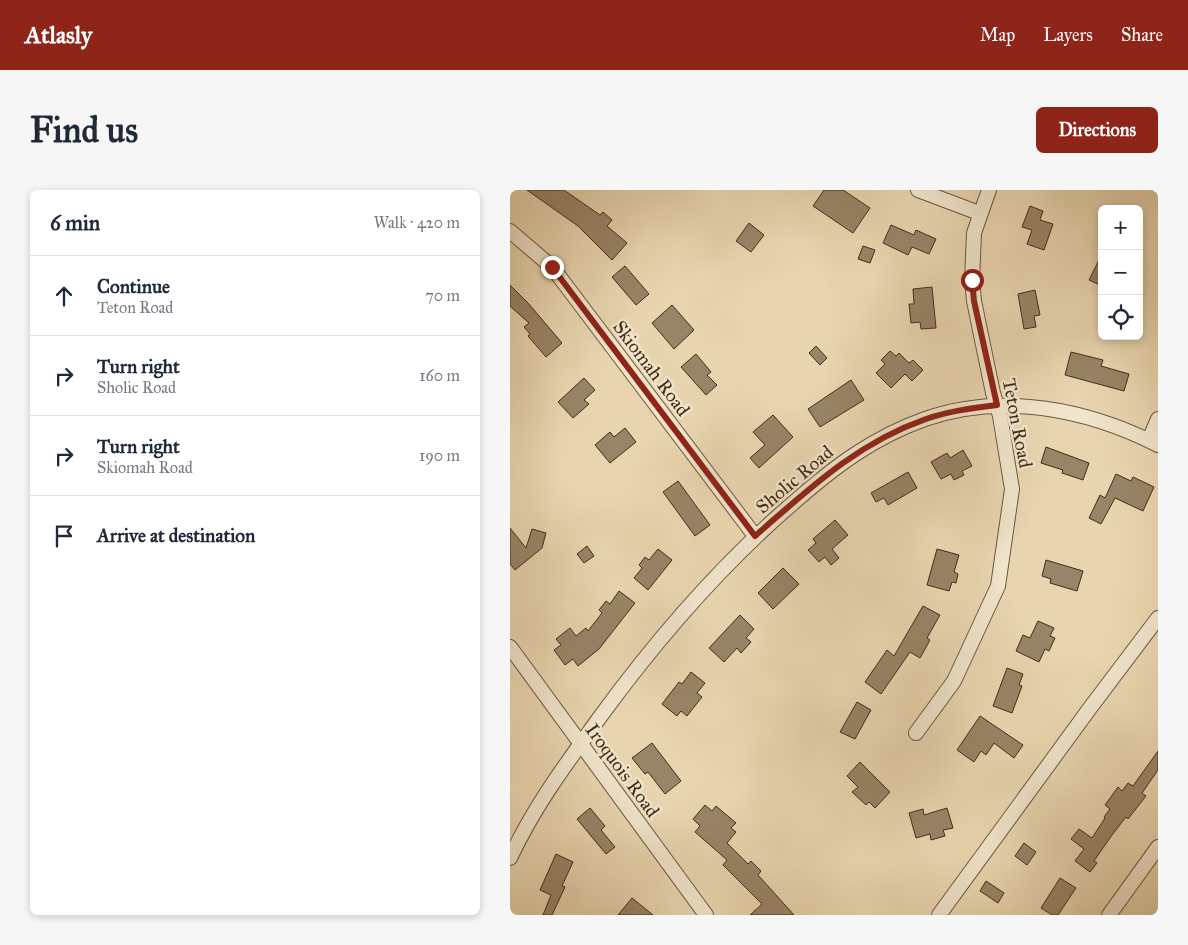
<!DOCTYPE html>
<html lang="en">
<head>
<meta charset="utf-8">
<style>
  :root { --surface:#fff; --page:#f6f6f7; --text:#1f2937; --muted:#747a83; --line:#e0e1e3; --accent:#8f2418 }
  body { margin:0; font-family:"IM FELL Great Primer",serif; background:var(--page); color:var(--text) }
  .controls { position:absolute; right:15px; top:15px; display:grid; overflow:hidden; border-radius:8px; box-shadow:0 2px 8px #0003 }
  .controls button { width:45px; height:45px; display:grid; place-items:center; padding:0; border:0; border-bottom:1px solid var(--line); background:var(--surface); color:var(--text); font:25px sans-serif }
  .stop { position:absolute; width:15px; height:15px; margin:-11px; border:4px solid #8f2418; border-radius:50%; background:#fff }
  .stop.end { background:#8f2418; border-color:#fff; box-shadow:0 1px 5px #0008 }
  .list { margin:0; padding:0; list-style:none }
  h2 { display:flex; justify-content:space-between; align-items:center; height:65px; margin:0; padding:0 20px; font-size:21px }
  h2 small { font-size:16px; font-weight:400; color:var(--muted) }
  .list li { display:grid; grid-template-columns:32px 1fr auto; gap:15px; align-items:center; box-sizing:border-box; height:80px; padding:0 20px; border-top:1px solid var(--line) }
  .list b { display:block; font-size:19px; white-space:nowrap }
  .list p { margin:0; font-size:16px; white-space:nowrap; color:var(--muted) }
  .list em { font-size:16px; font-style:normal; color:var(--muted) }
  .icon { flex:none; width:28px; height:28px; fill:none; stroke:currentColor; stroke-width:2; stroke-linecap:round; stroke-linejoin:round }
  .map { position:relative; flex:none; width:648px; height:725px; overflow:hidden; border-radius:8px }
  header { display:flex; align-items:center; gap:30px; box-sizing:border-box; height:70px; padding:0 25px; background:var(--accent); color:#fff }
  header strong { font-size:24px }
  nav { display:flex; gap:28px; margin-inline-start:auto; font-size:18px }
  .intro { display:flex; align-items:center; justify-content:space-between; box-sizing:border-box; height:120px; padding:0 30px }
  h1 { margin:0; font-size:35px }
  .button { padding:12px 22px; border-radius:8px; background:var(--accent); color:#fff; font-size:18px; font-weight:700 }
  main { display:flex; gap:30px; padding:0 30px }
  aside { flex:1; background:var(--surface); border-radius:8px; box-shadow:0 2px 8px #0003 }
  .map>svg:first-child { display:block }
  .building { fill:#988467; stroke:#412c18 }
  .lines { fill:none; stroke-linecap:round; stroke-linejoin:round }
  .minor-casing { stroke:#6b563e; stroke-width:16 }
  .minor { stroke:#f0e4cb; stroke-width:14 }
  .route { stroke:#8f2418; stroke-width:6 }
  .labels { text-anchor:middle; stroke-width:5; stroke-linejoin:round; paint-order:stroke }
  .street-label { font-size:19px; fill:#412c18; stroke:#f0e4cb }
</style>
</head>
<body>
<header>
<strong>Atlasly</strong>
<nav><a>Map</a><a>Layers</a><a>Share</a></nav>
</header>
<div class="intro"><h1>Find us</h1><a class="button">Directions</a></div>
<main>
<aside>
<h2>6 min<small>Walk · 420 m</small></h2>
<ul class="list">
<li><svg class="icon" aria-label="ahead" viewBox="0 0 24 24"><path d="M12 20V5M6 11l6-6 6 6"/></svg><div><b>Continue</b><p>Teton Road</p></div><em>70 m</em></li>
<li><svg class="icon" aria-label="right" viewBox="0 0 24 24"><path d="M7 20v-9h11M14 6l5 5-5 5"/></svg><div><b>Turn right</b><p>Sholic Road</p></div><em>160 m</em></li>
<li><svg class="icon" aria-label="right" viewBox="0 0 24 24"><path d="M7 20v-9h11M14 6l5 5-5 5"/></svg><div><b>Turn right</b><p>Skiomah Road</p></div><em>190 m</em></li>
<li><svg class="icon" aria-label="arrive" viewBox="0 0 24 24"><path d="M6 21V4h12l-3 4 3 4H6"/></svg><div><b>Arrive at destination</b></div></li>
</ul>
</aside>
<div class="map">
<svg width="648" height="725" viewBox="0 0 648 725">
  <rect width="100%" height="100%" fill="#e8d5af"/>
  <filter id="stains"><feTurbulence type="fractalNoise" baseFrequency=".004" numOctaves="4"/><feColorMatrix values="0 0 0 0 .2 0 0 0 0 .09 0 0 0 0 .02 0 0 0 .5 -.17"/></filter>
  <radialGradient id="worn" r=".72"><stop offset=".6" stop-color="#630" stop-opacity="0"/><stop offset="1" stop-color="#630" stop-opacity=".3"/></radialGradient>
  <g class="building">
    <path d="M17,0h37l36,25 3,-3 9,8 -5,6 20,17 -15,17 -34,-34z"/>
    <path d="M314,0h19l27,18 -17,25 -40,-27z"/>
    <path d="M520,16l13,5 -3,9 13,4 -9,26 -17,-6 5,-14 -10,-3z"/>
    <path d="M239,33l15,12 -13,17 -15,-11z"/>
    <path d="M381,35l23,10 2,-5 20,9 -7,15 -17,-7 -4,8 -25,-12z"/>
    <path d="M353,56l12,4 -5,13 -12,-4z"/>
    <path d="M592,64v32l-13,-6z"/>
    <path d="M115,76l24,28 -13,11 -24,-28z"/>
    <path d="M0,95l18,18 34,40 -16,14 -18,-21 2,-2 -6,-7 5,-4 -19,-17z"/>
    <path d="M422,97l4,41 -15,1 -1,-7 -9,1 -2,-19h5l-1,-15z"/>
    <path d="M525,100l5,25 -6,1 2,11 -12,2 -6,-35z"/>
    <path d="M162,115l22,25 -20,19 -22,-26z"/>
    <path d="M306,156l11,12 -7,7 -11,-12z"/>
    <path d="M380,161l6,5 3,-3 10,10 4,-3 10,10 -11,11 -7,-7 -14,14 -15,-15 9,-9 -4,-4z"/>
    <path d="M561,162l32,8 -2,6 28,8 -5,17 -59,-16z"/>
    <path d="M186,164l15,18 -4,3 10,10 -11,10 -25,-28z"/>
    <path d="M74,188l11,12 -11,10 5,4 -16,14 -15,-16z"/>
    <path d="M341,190l13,20 -44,27 -12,-18z"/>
    <path d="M263,225l20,22 -34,31 -9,-10 15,-13 -12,-13z"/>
    <path d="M115,238l11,14 -26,21 -15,-18 15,-13 4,5z"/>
    <path d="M536,257l43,16 -6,17 -21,-7 1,-3 -22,-7z"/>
    <path d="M453,260l9,16 -10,5 2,4 -10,5 -3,-6 -10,5 -10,-17 16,-9 3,5z"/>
    <path d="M398,282l9,16 -29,17 -4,-7 -8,4 -5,-9z"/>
    <path d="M606,284l15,7 2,-4 21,10 -11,24 -28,-13 -14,26 -12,-6 11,-23 5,3z"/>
    <path d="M168,291l32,44 -15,11 -32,-44z"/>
    <path d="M325,330l13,15 -16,14 7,9 -8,7 -6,-8 -6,5 -11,-12 8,-7 -3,-4z"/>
    <path d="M0,338l16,20 6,-19 14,4 -4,15 -27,22 -5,-6z"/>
    <path d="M77,356l7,10 -10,7 -7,-9z"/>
    <path d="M148,359l14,11 -24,30 -14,-12 8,-10 -3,-3 6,-8 4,3z"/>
    <path d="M427,359l22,6 -5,17 4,2 -2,9 -4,-1 -3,9 -22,-6z"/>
    <path d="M536,370l37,11 -6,20 -27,-8 1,-4 -9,-3z"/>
    <path d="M273,378l16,16 -26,25 -15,-16z"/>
    <path d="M109,401l16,12 -36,46 -21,17 -5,-7 -8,6 -11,-15 7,-5 -5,-6 14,-11 6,8 10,-8 2,3 14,-18 -3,-3 7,-9 4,3z"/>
    <path d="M413,416l17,9 -13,23 3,2 -10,18 -10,-6 -29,42 -16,-12 22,-32 7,6z"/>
    <path d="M230,425l14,14 -8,9 5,4 -10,11 -4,-5 -13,14 -15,-14z"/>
    <path d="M528,431l16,7 -4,8 5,2 -6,13 -4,-2 -6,13 -23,-11 7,-16 7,3z"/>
    <path d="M497,478l16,6 -4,11 3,1 -10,27 -19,-7z"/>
    <path d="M181,482l14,11 -8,10 5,4 -15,19 -6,-5 -4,5 -15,-12 17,-22 3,2z"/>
    <path d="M347,512l14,8 -16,29 -15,-7z"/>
    <path d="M470,526l43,29 -9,13 -20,-15 -8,12 -5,-4 -7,11 -17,-12z"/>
    <path d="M142,553l29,38 -16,13 -17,-22 -3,2 -13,-16z"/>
    <path d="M648,561v19l-16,23 4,3 -18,23 -2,-2 -14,18 -18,26 3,2 -7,9 -15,-11 9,-12 -13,-10 8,-10 13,9 13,-20 -1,-1 6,-8 -5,-4 13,-18 4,4 6,-8 5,3z"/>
    <path d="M350,572l30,30 -15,16 -6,-6 -3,3 -14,-13 6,-5 -11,-11z"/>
    <path d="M195,615l7,6 4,-5 20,17 -5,5 5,4 -9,11 21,21 3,-3 10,10 -3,4 36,40h-44l12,-11 -39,-39 4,-5 -32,-28 5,-6 -7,-7z"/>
    <path d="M80,618l15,18 -4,4 14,17 -9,7 -29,-35z"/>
    <path d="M437,618l6,20 -10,2 2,6 -14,4 -1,-6 -14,4 -7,-25 14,-4 1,6z"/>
    <path d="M514,653l12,9 -9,13 -12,-9z"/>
    <path d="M46,664l17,8 -11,24 3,1 -13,28h-9l8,-20 -11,-5z"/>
    <path d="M550,688l16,10 -18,27h-6l-11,-7z"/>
    <path d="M476,691l18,12 -6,10 -18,-12z"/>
    <path d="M122,708l21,17h-35z"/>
  </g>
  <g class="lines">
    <defs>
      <g id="minor">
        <path d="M408,0l61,23"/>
        <path d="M0,41l42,36 203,269"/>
        <path d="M639,250l9,-21"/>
        <path d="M0,457l196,268"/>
        <path d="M406,543l38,-52 44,-95 14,-97 -12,-73 -7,-23 -19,-92 -2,-21 2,-47 15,-43"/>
        <path d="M0,668c25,-53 56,-94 90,-141 57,-78 119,-150 192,-213 42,-37 80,-66 133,-85 77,-27 162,-10 233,26"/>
        <path d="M429,725l151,-207 68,-90"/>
        <path d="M599,725l49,-68"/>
      </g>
    </defs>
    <use href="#minor" class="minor-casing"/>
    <use href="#minor" class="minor"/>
  </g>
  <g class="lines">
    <path class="route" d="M42,77l203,269c54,-47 102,-93 171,-117 23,-8 47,-11 71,-14l-23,-104 -2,-21"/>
  </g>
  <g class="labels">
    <g class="street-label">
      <text transform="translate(142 178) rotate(53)" y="7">Skiomah Road</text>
      <text transform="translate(508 233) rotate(79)" y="7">Teton Road</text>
      <text transform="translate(284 289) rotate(-40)" y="7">Sholic Road</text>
      <text transform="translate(113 580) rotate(54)" y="7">Iroquois Road</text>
    </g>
  </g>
  <rect width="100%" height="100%" filter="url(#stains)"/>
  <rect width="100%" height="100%" fill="url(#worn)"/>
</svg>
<div class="controls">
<button>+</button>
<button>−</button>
<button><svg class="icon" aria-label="locate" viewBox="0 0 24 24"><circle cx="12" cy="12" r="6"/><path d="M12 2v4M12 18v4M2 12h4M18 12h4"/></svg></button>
</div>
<div class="stop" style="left:462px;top:90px"></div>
<div class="stop end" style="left:42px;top:77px"></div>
</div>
</main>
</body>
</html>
